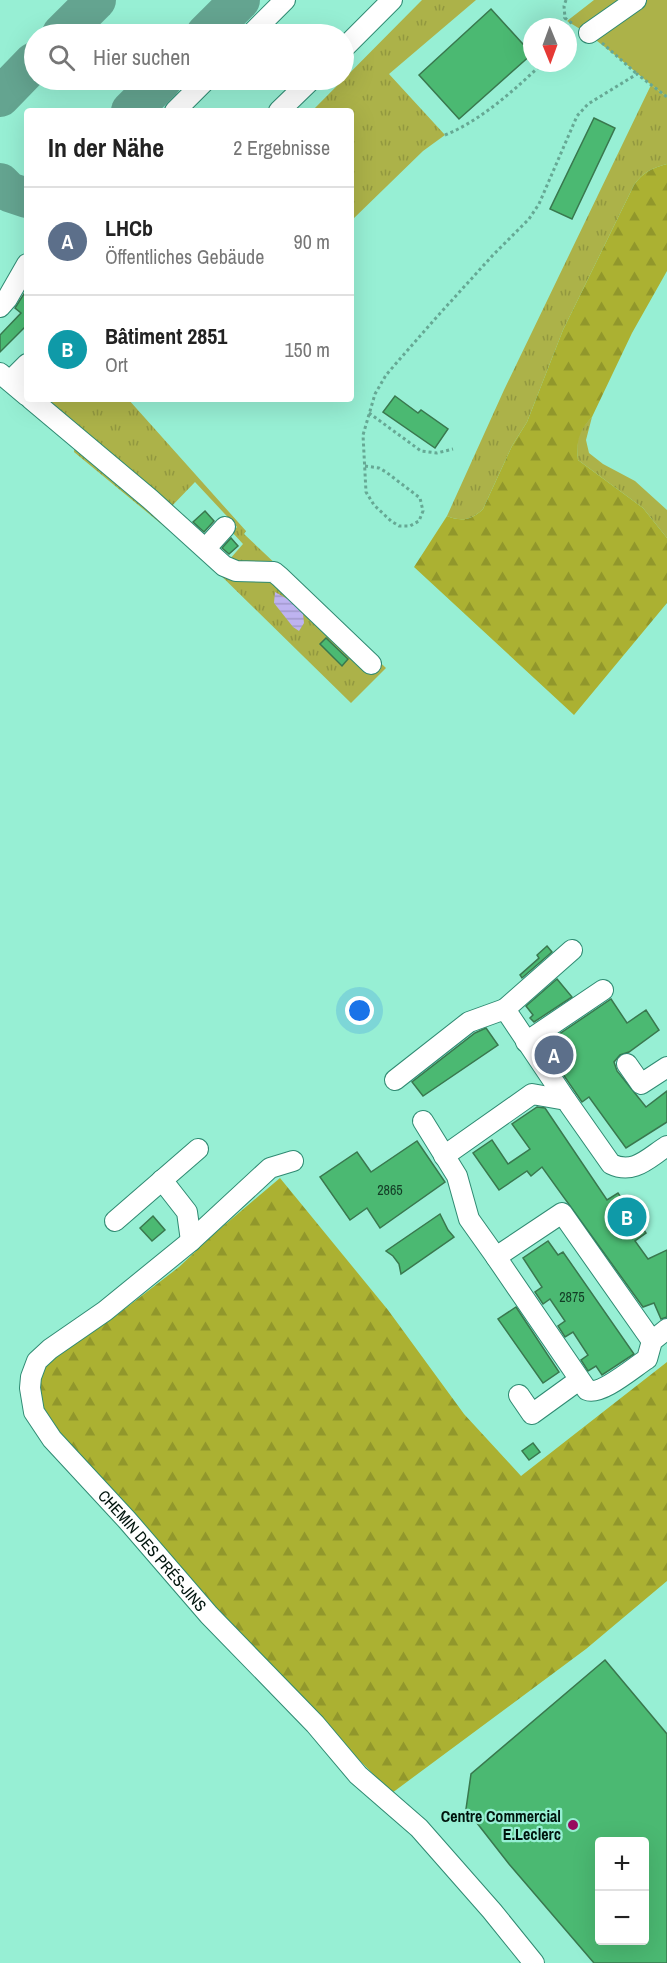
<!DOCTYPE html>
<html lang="de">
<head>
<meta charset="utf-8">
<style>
  :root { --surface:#fff; --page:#f6f6f6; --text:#222; --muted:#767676; --line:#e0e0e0; --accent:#b45309 }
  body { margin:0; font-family:"Archivo Narrow",sans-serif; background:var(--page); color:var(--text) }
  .controls { position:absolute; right:18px; bottom:18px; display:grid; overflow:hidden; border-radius:6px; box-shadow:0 6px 24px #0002 }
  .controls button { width:54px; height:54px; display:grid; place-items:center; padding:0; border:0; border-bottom:2px solid var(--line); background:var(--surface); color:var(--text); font:30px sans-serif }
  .compass { position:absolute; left:523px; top:18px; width:54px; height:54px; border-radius:50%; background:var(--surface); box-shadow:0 6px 24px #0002; rotate:179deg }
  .you { position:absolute; left:360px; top:1011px; width:21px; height:21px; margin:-15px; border:4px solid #fff; border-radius:50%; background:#1a73e8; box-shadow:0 0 0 9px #1a73e833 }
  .badge { display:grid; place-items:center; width:39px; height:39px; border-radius:50%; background:var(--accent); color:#fff; font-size:20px; font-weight:700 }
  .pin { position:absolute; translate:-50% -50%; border:3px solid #fff; box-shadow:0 2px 6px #0006 }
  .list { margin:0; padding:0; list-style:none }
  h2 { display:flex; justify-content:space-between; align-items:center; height:78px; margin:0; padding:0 24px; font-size:26px }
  h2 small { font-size:20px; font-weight:400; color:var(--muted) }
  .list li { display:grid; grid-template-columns:39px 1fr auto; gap:18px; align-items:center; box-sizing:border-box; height:108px; padding:0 24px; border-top:2px solid var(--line) }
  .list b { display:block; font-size:22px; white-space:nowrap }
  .list p { margin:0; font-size:20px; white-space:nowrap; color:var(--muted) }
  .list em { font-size:20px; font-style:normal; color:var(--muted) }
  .icon { flex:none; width:33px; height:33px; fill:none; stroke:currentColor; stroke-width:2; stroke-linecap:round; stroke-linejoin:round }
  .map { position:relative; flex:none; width:667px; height:1963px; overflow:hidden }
  .search { position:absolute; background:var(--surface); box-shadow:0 6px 24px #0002; left:24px; top:24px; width:330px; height:66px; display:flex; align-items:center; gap:15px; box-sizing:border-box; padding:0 21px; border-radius:33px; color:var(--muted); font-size:22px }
  .panel { position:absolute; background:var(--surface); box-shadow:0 6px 24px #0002; left:24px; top:108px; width:330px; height:294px; border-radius:6px }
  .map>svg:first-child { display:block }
  .grass { fill:url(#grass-tufts) }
  .forest { fill:url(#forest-firs) }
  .garden { fill:#acb249 }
  .water { fill:url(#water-rules) }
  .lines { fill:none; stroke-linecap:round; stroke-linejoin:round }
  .taxiway { stroke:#64a490; stroke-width:40 }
  .building { fill:#4bb972; stroke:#39784e; stroke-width:1.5; fill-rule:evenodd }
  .minor-casing { stroke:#2f8a72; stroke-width:22 }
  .path { stroke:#66a894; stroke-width:3; stroke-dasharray:3 3; stroke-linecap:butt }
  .minor { stroke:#fff; stroke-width:20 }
  .poi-dot { fill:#980b5f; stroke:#97efd4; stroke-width:2 }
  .labels { text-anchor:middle; stroke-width:4.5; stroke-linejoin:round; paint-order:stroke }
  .number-label { font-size:14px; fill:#133d26 }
  .street-label { font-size:16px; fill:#00140d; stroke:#97efd4 }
  .poi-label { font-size:16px; font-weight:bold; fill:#00140d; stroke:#97efd4; text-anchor:end }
</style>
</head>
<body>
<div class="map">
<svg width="667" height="1963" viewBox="0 0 667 1963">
  <defs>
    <pattern id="grass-tufts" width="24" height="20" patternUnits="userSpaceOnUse" patternTransform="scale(1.5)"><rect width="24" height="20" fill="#acb249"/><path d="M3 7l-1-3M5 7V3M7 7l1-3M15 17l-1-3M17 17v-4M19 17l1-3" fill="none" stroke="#92983f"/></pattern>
    <pattern id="forest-firs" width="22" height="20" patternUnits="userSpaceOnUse" patternTransform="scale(1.5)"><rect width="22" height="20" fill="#abb132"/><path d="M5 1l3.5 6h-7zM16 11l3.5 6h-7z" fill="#91972b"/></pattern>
    <pattern id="water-rules" width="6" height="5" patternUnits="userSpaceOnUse" patternTransform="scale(1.5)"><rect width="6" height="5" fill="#beb3f0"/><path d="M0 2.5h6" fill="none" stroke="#a299cd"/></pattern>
  </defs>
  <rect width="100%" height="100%" fill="#97efd4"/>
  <g class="grass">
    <path d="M422,0h54l-87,74 56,61 -22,16 -72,70v-110h-39z"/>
    <path d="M651,85l16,12v67c-15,4 -24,8 -33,21l-71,145 -36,92 -15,24 -29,63c-11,11 -22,13 -36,7l57,-126z"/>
    <path d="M35,399h93l118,132 -2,3 142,134 -35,35 -146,-143 -131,-108 1,-10 147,126 21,-24 -11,-12 5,-5 -42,-45 -26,27z"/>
    <path d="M592,417l-6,23 3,13 14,11 32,17 32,29v28l-24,-30 -65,-48c-2,-21 -1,-27 14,-43z"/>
  </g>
  <g class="forest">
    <path d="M667,164v107l-35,62 -40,84c-13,14 -16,24 -14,43l65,48 24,30v65l-93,112 -160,-148 33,-51c14,6 25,4 36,-7l29,-63 15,-24 36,-92 71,-145c9,-13 18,-17 33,-21z"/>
    <path d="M280,1178l108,132 76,104 57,62 146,-114v219l-81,68 -194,144 -140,-141 -200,-224 -9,-15 -5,-36 10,-15 61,-41 70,-54 35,-33z"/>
  </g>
  <path class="garden" d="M594,0h73v97c-34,-25 -63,-55 -100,-76z"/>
  <path class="water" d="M275,592l16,9 12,12 1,10 -5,8 -6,-4 -19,-24z"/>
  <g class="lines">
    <g class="taxiway">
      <path d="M62,34l34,-34"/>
      <path d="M206,34l34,-34"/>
      <path d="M0,97l34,-35"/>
      <path d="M131,111l31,-31"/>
      <path d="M0,183l9,9 18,6"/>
    </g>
  </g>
  <g class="building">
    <path d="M491,9l41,45 -73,65 -40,-44z"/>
    <path d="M594,118l21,10 -43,91 -22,-10z"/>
    <path d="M27,289v36l-27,27v-17l21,-22 -6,-5z"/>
    <path d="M395,396l23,17 3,-3 27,19 -13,19 -52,-36z"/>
    <path d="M205,511l9,10 -10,11 -11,-10z"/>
    <path d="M231,538l7,8 -9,8 -7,-6z"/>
    <path d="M326,638l22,21 -6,7 -22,-22z"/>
    <path d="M547,946l5,6 -30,26 -2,-3 19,-17 -2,-3z"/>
    <path d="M557,979l15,18 -38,25 -4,-4 3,-3 -7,-9z"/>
    <path d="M611,999l16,24 19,-13 13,20 -30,22 -9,3 -6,7 3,9 29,36 21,-16v31l-41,26 -37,-51 -7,5 -39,-57z"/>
    <path d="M486,1028l12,17 -75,51 -11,-14 63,-49z"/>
    <path d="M537,1107l8,1 62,92 11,-7 28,40 -11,8 13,18 19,-9v67l-6,2 -7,-16 -11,4 -101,-140 -11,9 -4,-5 -28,19 -26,-37 19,-13 16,24 22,-15 -18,-25z"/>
    <path d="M417,1141l28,41 -65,46 -13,-20 -17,12 -30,-43 37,-25 14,20z"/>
    <path d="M440,1214l8,16 6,7 -53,37 -2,-10 -6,-8 -7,-5z"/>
    <path d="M153,1216l12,14 -13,11 -12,-13z"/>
    <path d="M548,1241l10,14 5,-3 71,102 -32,21 -6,-9 -8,5 -7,-11 7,-5 -15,-23 -8,5 -7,-11 7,-5 -15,-22 -7,5 -8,-12 7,-5 -19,-29z"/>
    <path d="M516,1307l43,65 -16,11 -45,-64z"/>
    <path d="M533,1443l7,9 -11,8 -7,-9z"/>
    <path d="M605,1660l62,74v229h-73l-85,-99 -43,-55 5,-35zM600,1842h45v99h-45z"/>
  </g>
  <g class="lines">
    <defs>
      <g id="minor">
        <path d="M589,33l47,-33"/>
        <path d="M251,34l34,-34"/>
        <path d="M344,48l48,-48"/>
        <path d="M175,111l31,-31"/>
        <path d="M279,111l32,-31"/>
        <path d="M0,307l7,-8 20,-35"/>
        <path d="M0,373l27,23"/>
        <path d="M10,381l17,-17"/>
        <path d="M31,399l119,100 74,67 12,5 38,1 6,5 91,87"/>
        <path d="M206,548l19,-21"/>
        <path d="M526,1042l77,-52"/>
        <path d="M627,1064l14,20 26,-17"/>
        <path d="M395,1080l74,-58 36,-13"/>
        <path d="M566,1100l-61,-91 67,-59"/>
        <path d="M423,1121l34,55 12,43 27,38"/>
        <path d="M444,1156l88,-62 34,6 45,64c23,11 37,-6 56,-18"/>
        <path id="s1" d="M293,1161l-23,7 -79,73 -86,70 -55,38 -13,12 -6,16 -1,11 4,24 18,27 75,81 82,95 106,109 43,51 61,53 73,83 42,52"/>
        <path d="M162,1180l25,32 4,29"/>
        <path d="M115,1221l83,-72"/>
        <path d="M652,1341l-90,-128 -66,44 91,133c14,6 47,-23 60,-31l5,-18 15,-12"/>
        <path d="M519,1395l13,19 47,-34"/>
      </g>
    </defs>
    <use href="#minor" class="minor-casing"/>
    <g class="path">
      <path d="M566,0l-2,6 1,12 9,7"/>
      <path d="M555,27l10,-9"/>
      <path d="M602,43l35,31"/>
      <path d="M445,135c37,-15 69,-45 98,-72"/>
      <path d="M369,413l52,38 16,2 16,-4"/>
      <path d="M365,466l14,2 7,4 34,26 3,13 -4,10 -9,5h-11l-8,-5 -17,-16 -8,-13 -3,-57 12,-41 11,-19 48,-55 59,-65 36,-36 10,-15 38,-88 11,-12 49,-30 30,23"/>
    </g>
    <use href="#minor" class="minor"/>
  </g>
  <circle class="poi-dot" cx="573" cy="1825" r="6"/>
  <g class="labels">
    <g class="number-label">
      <text x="390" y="1195">2865</text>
      <text x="572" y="1302">2875</text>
    </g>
    <g class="street-label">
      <text dy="6" stroke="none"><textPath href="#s1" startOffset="562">CHEMIN DES PRÉS-JINS</textPath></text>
    </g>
    <g class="poi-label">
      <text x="561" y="1822">Centre Commercial<tspan x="561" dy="18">E.Leclerc</tspan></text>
    </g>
  </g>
</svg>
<div class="controls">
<button>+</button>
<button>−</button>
</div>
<svg class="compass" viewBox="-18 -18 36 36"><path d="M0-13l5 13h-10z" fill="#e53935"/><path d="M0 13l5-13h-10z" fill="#767676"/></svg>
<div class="you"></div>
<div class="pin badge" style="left:554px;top:1055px;background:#5c6f8a">A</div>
<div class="pin badge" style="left:627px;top:1217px;background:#0f9aa8">B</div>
<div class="search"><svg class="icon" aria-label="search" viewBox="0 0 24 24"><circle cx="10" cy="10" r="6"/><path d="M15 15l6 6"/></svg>Hier suchen</div>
<section class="panel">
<h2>In der Nähe<small>2 Ergebnisse</small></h2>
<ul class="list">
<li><span class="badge" style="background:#5c6f8a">A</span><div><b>LHCb</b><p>Öffentliches Gebäude</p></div><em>90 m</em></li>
<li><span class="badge" style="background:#0f9aa8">B</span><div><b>Bâtiment 2851</b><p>Ort</p></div><em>150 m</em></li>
</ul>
</section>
</div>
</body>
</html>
